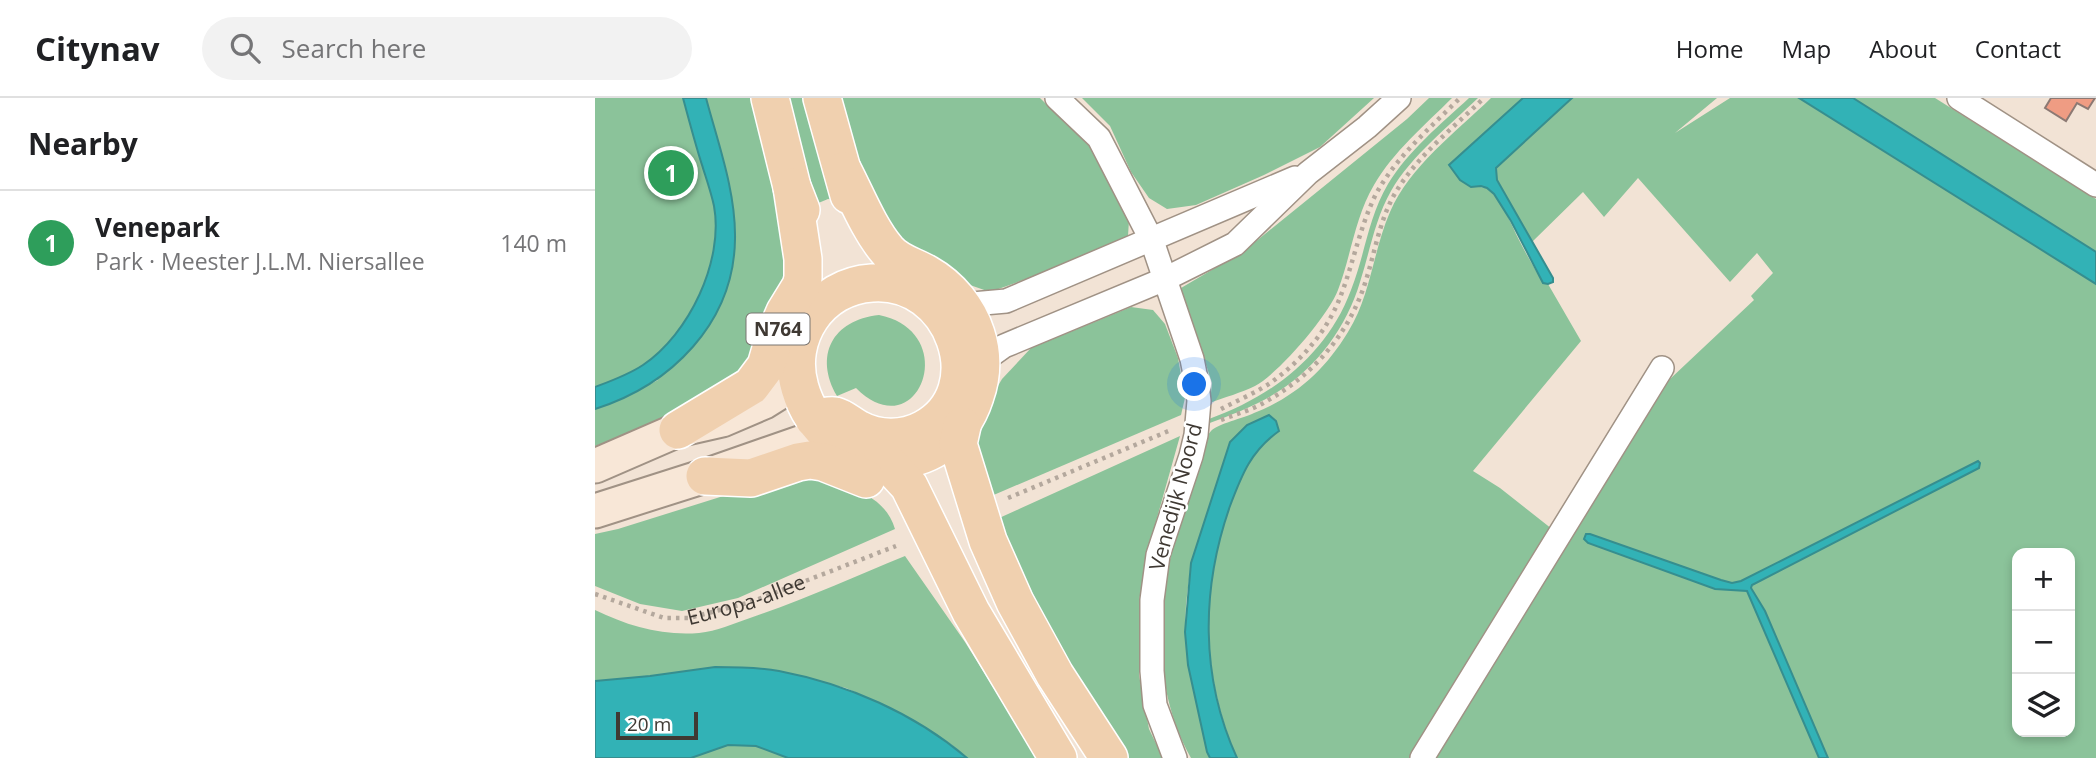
<!DOCTYPE html>
<html lang="en">
<head>
<meta charset="utf-8">
<style>
  :root { --surface:#fff; --page:#f2f2f2; --text:#202124; --muted:#757577; --line:#e0e0e0; --accent:#af3588 }
  body { margin:0; font-family:"Open Sans",sans-serif; background:var(--page); color:var(--text) }
  .controls { position:absolute; right:21px; bottom:21px; display:grid; overflow:hidden; border-radius:14px; box-shadow:0 4px 10px #0003 }
  .controls button { width:63px; height:63px; display:grid; place-items:center; padding:0; border:0; border-bottom:2px solid var(--line); background:var(--surface); color:var(--text); font:35px sans-serif }
  .scale { position:absolute; left:21px; bottom:18px; width:82px; box-sizing:border-box; padding-left:7px; border:4px solid #3f3933; border-top:0; font-size:19px; line-height:24px; white-space:nowrap; color:#3f3933; -webkit-text-stroke:5px #fff; paint-order:stroke }
  .you { position:absolute; left:600px; top:287px; width:24px; height:24px; margin:-18px; border:5px solid #fff; border-radius:50%; background:#1a73e8; box-shadow:0 0 0 10px #1a73e833 }
  .badge { display:grid; place-items:center; width:46px; height:46px; border-radius:50%; background:var(--accent); color:#fff; font-size:23px; font-weight:700 }
  .pin { position:absolute; translate:-50% -50%; border:4px solid #fff; box-shadow:0 2px 7px #0006 }
  .list { margin:0; padding:0; list-style:none }
  h2 { display:flex; justify-content:space-between; align-items:center; height:91px; margin:0; padding:0 28px; font-size:30px }
  h2 small { font-size:23px; font-weight:400; color:var(--muted) }
  .list li { display:grid; grid-template-columns:46px 1fr auto; gap:21px; align-items:center; box-sizing:border-box; height:105px; padding:0 28px; border-top:2px solid var(--line) }
  .list b { display:block; font-size:26px; white-space:nowrap }
  .list p { margin:0; font-size:23px; white-space:nowrap; color:var(--muted) }
  .list em { font-size:23px; font-style:normal; color:var(--muted) }
  .icon { flex:none; width:38px; height:38px; fill:none; stroke:currentColor; stroke-width:2; stroke-linecap:round; stroke-linejoin:round }
  .map { position:relative; flex:none; width:1501px; height:660px; overflow:hidden }
  header { display:flex; align-items:center; gap:42px; box-sizing:border-box; height:98px; padding:0 35px; background:var(--surface); border-bottom:2px solid var(--line) }
  header strong { font-size:33px }
  nav { display:flex; gap:38px; margin-inline-start:auto; font-size:24px }
  .search { width:490px; height:63px; background:var(--page); display:flex; align-items:center; gap:18px; box-sizing:border-box; padding:0 24px; border-radius:38px; color:var(--muted); font-size:26px }
  main { display:flex }
  aside { flex:1; background:var(--surface) }
  .map>svg:first-child { display:block }
  .green { fill:#8bc39a; fill-rule:evenodd }
  .water { fill:#32b2b6; stroke:#368e8f; stroke-width:2 }
  .building { fill:#ef9c83; stroke:#8c7973; stroke-width:2 }
  .lines { fill:none; stroke-linecap:round; stroke-linejoin:round }
  .street-casing { stroke:#a09285; stroke-width:26 }
  .secondary-casing { stroke:#a09285; stroke-width:37 }
  .primary-casing { stroke:#fff; stroke-width:40 }
  .path { stroke:#b4a89d; stroke-width:4.5; stroke-dasharray:3.5 5; stroke-linecap:butt }
  .street { stroke:#fff; stroke-width:23 }
  .secondary { stroke:#f8e7d7; stroke-width:33 }
  .primary { stroke:#f0d0af; stroke-width:37 }
  .labels { text-anchor:middle; stroke-width:5; stroke-linejoin:round; paint-order:stroke }
  .shield { fill:#fff; stroke:#797470; stroke-width:2 }
  .shield-label { font-size:19px; font-weight:bold; fill:#3f3933 }
  .street-label { font-size:21px; fill:#3f3933; stroke:#fff }
</style>
</head>
<body>
<header>
<strong>Citynav</strong>
<div class="search"><svg class="icon" aria-label="search" viewBox="0 0 24 24"><circle cx="10" cy="10" r="6"/><path d="M15 15l6 6"/></svg>Search here</div>
<nav><a>Home</a><a>Map</a><a>About</a><a>Contact</a></nav>
</header>
<main>
<aside>
<h2>Nearby<small></small></h2>
<ul class="list">
<li><span class="badge" style="background:#2e9e5b">1</span><div><b>Venepark</b><p>Park · Meester J.L.M. Niersallee</p></div><em>140 m</em></li>
</ul>
</aside>
<div class="map">
<svg width="1501" height="660" viewBox="0 0 1501 660">
  <rect width="100%" height="100%" fill="#f2e3d5"/>
  <g class="green">
    <path d="M0,0h159l39,162 -44,106 -43,32 -71,34 -40,14v-37l30,-12 33,-17 -63,14z"/>
    <path d="M189,0h23l27,102 -6,-1 -12,5z"/>
    <path d="M243,0h202l50,49 39,73 -1,16 -19,13 -119,43 -20,-7 -72,-42 -12,-16 -26,-64z"/>
    <path d="M487,0h292l-54,49 -56,28 -68,30 -29,4 -18,-11 -18,-26 -21,-46z"/>
    <path d="M834,0h23c-27,27 -59,54 -78,87 -19,32 -23,71 -36,105 -10,26 -59,83 -83,96 -14,7 -30,11 -45,17l2,-20 -31,-95 63,-37 163,-132z"/>
    <path d="M874,0h9c-29,28 -67,58 -87,93 -16,28 -21,60 -31,91 -13,44 -42,84 -81,109 -21,14 -48,24 -72,33l2,-5c62,-22 118,-64 142,-129 14,-35 17,-72 37,-106 20,-33 53,-60 81,-86z"/>
    <path d="M896,0h32l-74,67c6,8 13,20 23,21 8,2 13,-1 20,6 12,13 19,32 27,48 7,14 16,29 24,43l5,1 33,57 -108,130 27,17 52,41 -140,229h-175c-36,-84 -37,-167 -7,-252 12,-33 21,-55 49,-75l-49,11 -39,121 -5,41 -1,28 3,33 19,87 3,6h-19c-47,-85 -31,-180 -2,-267 6,-19 9,-44 22,-60 6,-7 33,-13 43,-18 41,-16 71,-43 94,-81 23,-37 25,-81 42,-120 20,-46 66,-80 101,-114z"/>
    <path d="M977,0h145l-42,35 55,-35h69l297,186v474h-268l-63,-147 -14,-23 2,-5 226,-115 1,-5 -239,118 -9,2 -11,-3 10,11h16l2,3 70,164h-387l238,-379 84,-79 -3,-4 22,-23 -16,-20 -27,29 -92,-104 -34,39 -21,-25 -51,50 -35,-62 -1,-12zM1422,455h53v179h-53z"/>
    <path d="M1258,0h82l161,101v53z"/>
    <path d="M536,209l22,3 12,14 13,34 7,40 -4,17 -192,82 -16,-56 11,-31 18,-31 29,-31z"/>
    <path d="M284,217c84,17 39,135 -23,73l-19,8c-23,-40 -5,-76 42,-81z"/>
    <path d="M585,338l-34,121 -7,45v73l10,54 14,29h-35l-63,-97 -68,-142z"/>
    <path d="M202,375c36,10 86,15 98,56l-157,69 -56,13 -42,-7 -45,-18v-52l23,-5z"/>
    <path d="M310,458l60,86 72,116h-70l-15,-13 -37,-24 -29,-15 -40,-18 -33,-8 -64,-13h-35l-64,9 -55,5v-71c33,16 67,26 104,23 18,-2 34,-9 51,-15 53,-18 104,-41 155,-62z"/>
    <path d="M133,647l28,1 32,12h-97z"/>
  </g>
  <g class="water">
    <path d="M88,0h23c12,45 30,94 29,141 -1,84 -64,146 -140,170v-22c16,-6 33,-12 48,-22 46,-31 81,-104 71,-159 -3,-14 -8,-28 -12,-41 -7,-22 -13,-45 -19,-67z"/>
    <path d="M928,0h49l-76,70 1,12 56,98v4l-5,2 -5,-1 -32,-62 -17,-27 -7,-6 -6,-2 -10,1 -11,-7 -11,-15z"/>
    <path d="M1204,0h54l243,154v32z"/>
    <path d="M674,317l7,6 3,10c-28,20 -37,43 -49,75 -29,83 -30,171 7,252h-27l-3,-6 -19,-87 -3,-33 6,-69 39,-121 17,-17z"/>
    <path d="M1383,363l2,2 -1,5 -227,117 -1,3 14,23 63,147h-9l-72,-167 -32,-2 -127,-46 -4,-4 2,-5h4l131,46 11,3 9,-2z"/>
    <path d="M120,569c21,0 42,0 64,4 68,13 135,42 188,87h-179l-32,-12 -28,-1 -37,13h-96v-77l55,-5z"/>
  </g>
  <path class="building" d="M1456,0h44l-7,11 -11,-6 -11,18 -21,-13z"/>
  <g class="lines">
    <defs>
      <g id="street">
        <path d="M462,0l42,40 53,103 40,118 5,25 2,17 -3,34 -5,21 -33,99 -6,45v71l3,34 20,53"/>
        <path d="M1364,0l137,87"/>
        <path d="M366,207l45,-4 289,-123"/>
        <path d="M386,274l9,-16 14,-10 161,-67 70,-35 73,-71 59,-46 32,-29"/>
        <path d="M827,660l240,-390"/>
      </g>
      <g id="secondary">
        <path d="M0,368l83,-36 44,-10 42,-18 24,-15 8,-15"/>
        <path d="M0,413l110,-35 112,-39 15,2"/>
      </g>
      <g id="primary">
        <path d="M175,0l22,89 9,23"/>
        <path d="M227,0l27,97"/>
        <path d="M219,321c7,-2 14,-4 21,-3 8,2 15,9 23,13 20,11 46,11 66,0 70,-38 30,-152 -52,-146 -53,3 -87,55 -72,105 25,87 145,101 175,8 7,-20 8,-41 1,-62 -8,-25 -26,-47 -49,-60 -13,-8 -30,-11 -40,-24 -18,-21 -31,-54 -44,-79"/>
        <path d="M367,328l-4,18 30,97 27,61 40,73 54,83"/>
        <path d="M83,332l73,-44 15,-20 9,-31 10,-23 16,-26 2,-8v-19l-11,-72"/>
        <path d="M288,360l26,28 62,126 87,146"/>
        <path d="M110,378l46,2 47,-16 12,-2 13,2 43,17"/>
      </g>
    </defs>
    <use href="#street" class="street-casing"/>
    <use href="#secondary" class="secondary-casing"/>
    <use href="#primary" class="primary-casing"/>
    <g class="path">
      <path d="M626,311c17,-9 37,-17 52,-28 30,-22 55,-51 68,-86 13,-34 19,-69 35,-101 20,-37 55,-67 84,-96"/>
      <path d="M626,322c15,-6 31,-10 44,-18 42,-23 77,-60 95,-105 15,-37 17,-77 39,-110 22,-34 56,-61 85,-89"/>
      <path d="M413,400l163,-68"/>
      <path id="s1" d="M0,496l69,24h25l62,-16 145,-56"/>
    </g>
    <use href="#street" class="street"/>
    <use href="#secondary" class="secondary"/>
    <use href="#primary" class="primary"/>
  </g>
  <g class="labels">
    <rect class="shield" x="151.5" y="215.5" width="63" height="31" rx="5"/>
    <g class="shield-label">
      <text x="183" y="238">N764</text>
    </g>
    <g class="street-label">
      <text transform="translate(581 399) rotate(-75)" y="7">Venedijk Noord</text>
      <text dy="7" stroke="none"><textPath href="#s1" startOffset="158">Europa-allee</textPath></text>
    </g>
  </g>
</svg>
<div class="controls">
<button>+</button>
<button>−</button>
<button><svg class="icon" aria-label="layers" viewBox="0 0 24 24"><path d="M12 4l9 5-9 5-9-5zM3 14l9 5 9-5"/></svg></button>
</div>
<div class="scale">20 m</div>
<div class="you"></div>
<div class="pin badge" style="left:76px;top:75px;background:#2e9e5b">1</div>
</div>
</main>
</body>
</html>
